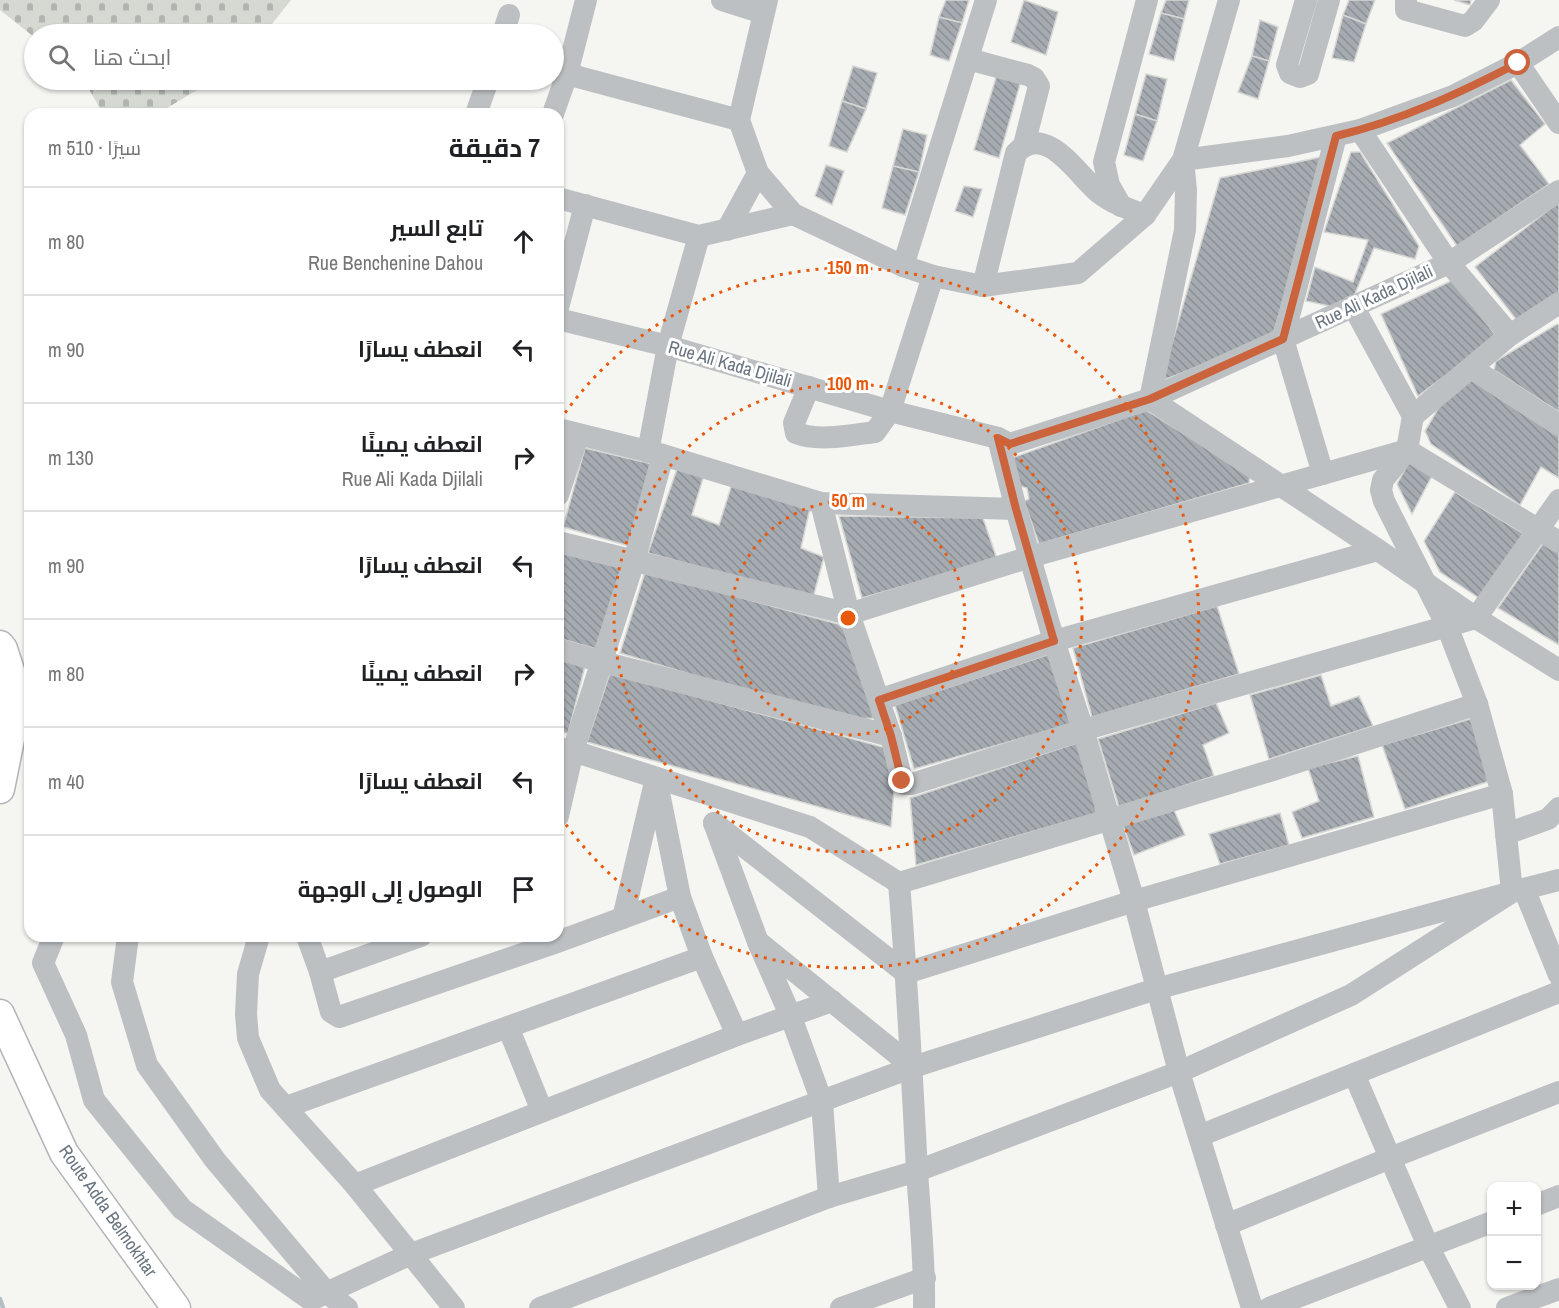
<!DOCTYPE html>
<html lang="ar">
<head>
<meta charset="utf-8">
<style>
  :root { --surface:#fff; --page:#f6f6f6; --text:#202124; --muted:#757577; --line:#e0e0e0 }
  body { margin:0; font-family:"Archivo Narrow",Cairo,sans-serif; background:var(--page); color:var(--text); direction:rtl }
  .controls { position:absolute; right:18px; bottom:18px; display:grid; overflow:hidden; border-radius:12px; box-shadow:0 2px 4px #0004 }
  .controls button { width:54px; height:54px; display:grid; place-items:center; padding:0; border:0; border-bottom:2px solid var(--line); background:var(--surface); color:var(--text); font:30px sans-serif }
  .stop { position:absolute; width:18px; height:18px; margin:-14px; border:4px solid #cb633c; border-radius:50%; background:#fff }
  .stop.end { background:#cb633c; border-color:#fff; box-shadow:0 2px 6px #0008 }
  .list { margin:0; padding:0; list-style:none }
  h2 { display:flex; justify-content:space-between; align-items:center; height:78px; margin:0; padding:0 24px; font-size:26px }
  h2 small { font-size:20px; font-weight:400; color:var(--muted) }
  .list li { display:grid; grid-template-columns:39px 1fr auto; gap:18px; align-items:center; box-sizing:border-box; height:108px; padding:0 24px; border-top:2px solid var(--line) }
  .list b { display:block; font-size:22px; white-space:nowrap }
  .list p { margin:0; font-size:20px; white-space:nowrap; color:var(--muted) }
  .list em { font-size:20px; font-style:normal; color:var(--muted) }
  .icon { flex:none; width:33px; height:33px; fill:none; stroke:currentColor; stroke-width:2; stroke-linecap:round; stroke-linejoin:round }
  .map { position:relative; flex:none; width:1559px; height:1308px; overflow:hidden; direction:ltr }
  .search { position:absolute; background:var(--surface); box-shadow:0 2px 4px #0004; left:24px; top:24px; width:540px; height:66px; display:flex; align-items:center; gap:15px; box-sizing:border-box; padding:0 21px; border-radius:33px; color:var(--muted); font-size:22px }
  .panel { position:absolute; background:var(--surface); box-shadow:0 2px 4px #0004; left:24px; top:108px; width:540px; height:834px; border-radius:18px; direction:rtl }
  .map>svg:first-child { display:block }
  .cemetery { fill:url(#cemetery-stones) }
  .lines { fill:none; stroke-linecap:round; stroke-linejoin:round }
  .stream { stroke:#b5bfc3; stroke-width:4.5 }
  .building { fill:url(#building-back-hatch); stroke:#d7d7d5; stroke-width:1.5 }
  .major-casing { stroke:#b1b4b8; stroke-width:31 }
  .minor { stroke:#bdc0c3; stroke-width:22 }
  .major { stroke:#fff; stroke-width:28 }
  .route { stroke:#cb633c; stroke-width:8 }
  .ring { fill:none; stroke:#e8590c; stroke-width:3; stroke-dasharray:3 6 }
  .labels { text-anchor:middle; stroke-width:6; stroke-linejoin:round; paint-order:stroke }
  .street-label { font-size:18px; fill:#68747f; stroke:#fff }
  .centre { fill:#e8590c; stroke:#fff; stroke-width:3 }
  .ring-label { font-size:18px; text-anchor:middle; font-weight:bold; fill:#e8590c; stroke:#fff; stroke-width:6; stroke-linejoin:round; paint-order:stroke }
</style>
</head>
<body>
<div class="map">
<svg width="1559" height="1308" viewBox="0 0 1559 1308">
  <defs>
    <pattern id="cemetery-stones" width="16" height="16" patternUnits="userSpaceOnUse" patternTransform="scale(1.5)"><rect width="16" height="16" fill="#d5d9d2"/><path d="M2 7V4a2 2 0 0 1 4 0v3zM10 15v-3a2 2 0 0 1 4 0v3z" fill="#b1b5b0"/></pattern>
    <pattern id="building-back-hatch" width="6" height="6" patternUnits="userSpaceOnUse" patternTransform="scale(1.5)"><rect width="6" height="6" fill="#a5abb0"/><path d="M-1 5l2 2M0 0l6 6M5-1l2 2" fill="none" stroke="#8a9094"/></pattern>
  </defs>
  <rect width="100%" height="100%" fill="#f5f5f2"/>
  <g class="cemetery">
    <path d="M0,0h291l-27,34h-230v3l-34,-27z"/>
    <path d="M80,80h134l-57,34h-54l-14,-25z"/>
  </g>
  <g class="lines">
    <path class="stream" d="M0,1299l3,9"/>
  </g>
  <g class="building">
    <path d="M946,0h23l-7,23 -23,-6z"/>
    <path d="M1024,0l34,12 -12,43 -35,-13z"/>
    <path d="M1166,0h23l-5,19 -23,-6z"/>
    <path d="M1349,0h26l-9,24 -23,-9z"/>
    <path d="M1454,0h17l-1,5z"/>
    <path d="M1161,13l23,6 -10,42 -25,-7z"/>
    <path d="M1343,15l23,9 -12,38 -22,-4z"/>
    <path d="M939,17l23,6 -13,38 -19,-6z"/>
    <path d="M1260,20l18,7 -9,34 -17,-5z"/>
    <path d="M1252,56l17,5 -11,38 -20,-7z"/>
    <path d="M853,66l24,7 -11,36 -24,-8z"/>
    <path d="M998,71l24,6 -23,81 -25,-8z"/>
    <path d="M1146,74l21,5 -10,42 -22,-7z"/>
    <path d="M1511,80l34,44 -25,21 29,39 -92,62 -70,-103z"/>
    <path d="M842,101l24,8 -19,43 -18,-6z"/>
    <path d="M1135,114l22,7 -14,40 -19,-6z"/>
    <path d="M903,129l24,6 -8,37 -26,-6z"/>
    <path d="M1351,152h9l59,94 -4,13 -41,-11 -22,53 -18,6 -28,-6 9,-34 38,15 15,-42 -44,-8z"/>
    <path d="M1326,156l-54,182 -111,43 59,-203z"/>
    <path d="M826,165l18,6 -12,34 -17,-9z"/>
    <path d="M893,166l26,6 -14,43 -23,-7z"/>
    <path d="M964,186l18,3 -9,28 -18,-6z"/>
    <path d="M1559,202v92l-40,29 -44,-56z"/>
    <path d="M1453,280l44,57 -79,59 -37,-82z"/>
    <path d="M1557,324l2,1v87l-65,-42 2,-9z"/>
    <path d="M1476,377l83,57v44l-18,-11 -21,38 -89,-61 -6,-13 18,-31z"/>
    <path d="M1146,410l104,65 -1,8 -210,61 -15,-43 5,-2 -2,-11 -7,-2 -8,-28z"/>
    <path d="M585,448l67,16 -23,82 -66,-19z"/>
    <path d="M1410,460l23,14 -21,40 -15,-30z"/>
    <path d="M678,466l26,9 -12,40 27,10 13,-41 78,24 -9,40 23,9 -11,41 -165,-45z"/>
    <path d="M1455,492l71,43 -47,63 -39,-26 -16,-31z"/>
    <path d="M839,516l144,2 14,41 -135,39z"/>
    <path d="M1544,542l15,9v94l-61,-37z"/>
    <path d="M558,544l67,18 -25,88 -42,-12z"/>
    <path d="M645,572l193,52 10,9 26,85 -32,2 -222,-67z"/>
    <path d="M1217,606l22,68 -147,43 -19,-69z"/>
    <path d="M1053,653l22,70 -161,46 -19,-64z"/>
    <path d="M558,659l27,7 -17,68 -10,-4z"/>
    <path d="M610,673l276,75 8,42 -3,37 -304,-85z"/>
    <path d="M1321,675l10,31 28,-10 14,30 -104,33 -19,-64z"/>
    <path d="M1216,703l13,30 -26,12 11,31 -95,31 -21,-68z"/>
    <path d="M1470,719l26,60 -91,30 -23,-64z"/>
    <path d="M1080,742l17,71 -181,52 -6,-67z"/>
    <path d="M1358,756l16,61 -72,21 -10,-26 27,-11 -11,-33z"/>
    <path d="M1173,808l12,27 -51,20 -11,-30z"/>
    <path d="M1280,813l9,32 -69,19 -11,-30z"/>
  </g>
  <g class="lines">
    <defs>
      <g id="major">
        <path d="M0,645l3,4 11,34 -3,51 -11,55"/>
        <path d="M0,1014l64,139 112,155"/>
      </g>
    </defs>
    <use href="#major" class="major-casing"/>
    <g class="minor">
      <path d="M722,0l41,13"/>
      <path d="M767,0l-28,120 19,53 35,41 110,52 30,10 50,10 95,-13 67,-58 38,-55 46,-160"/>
      <path d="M1306,0l-19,65 3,8 10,4 8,-3 21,-74"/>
      <path d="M1406,0v10l59,16 8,-5 16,-21"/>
      <path d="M503,34l6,-19"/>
      <path d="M1559,37l-41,26 -65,33 -93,34 -72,16 -105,14 3,30 -1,40 -35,169 228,151 98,68 83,52"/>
      <path d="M968,59l60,16 6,3 5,8 -15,59"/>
      <path d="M1518,63l41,60"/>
      <path d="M567,74l172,46"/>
      <path d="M476,114l12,-34"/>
      <path d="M553,114l14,-40 19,-74"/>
      <path d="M1360,130l89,133 61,72"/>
      <path d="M558,198l141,38 94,-22"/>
      <path d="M1121,206l-12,-21 -5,-23 43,-162"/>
      <path d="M727,230l31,-57"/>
      <path d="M903,266l83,-266"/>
      <path d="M983,286l33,-133c30,-31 61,21 82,39 14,11 30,17 47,23"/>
      <path d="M1353,306l60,110"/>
      <path d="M558,308l27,-103"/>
      <path d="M558,319l110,27 222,65 108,27 12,6 140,-45 299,-136 110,-72"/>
      <path d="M1471,368l88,57"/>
      <path d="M809,387l-15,36 2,10c23,9 55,2 79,-1l15,-21 43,-135"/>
      <path d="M558,429l105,26 158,48 195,6"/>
      <path d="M998,438l18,71 38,132 29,89 51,171 45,171 73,236"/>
      <path d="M648,452l20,-106 31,-110"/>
      <path d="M1323,474l-40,-135 53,-203"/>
      <path d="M558,495l20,-60"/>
      <path d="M821,503l28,111 42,122 11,45 3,3h7l171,-54 393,-112 83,-118"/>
      <path d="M558,542l291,72 181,-57 377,-107 152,92"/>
      <path d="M558,649l44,13 289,74"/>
      <path d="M879,700l175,-59 324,-91"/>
      <path d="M558,748l15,3 237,76 89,56 374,-113 204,-66"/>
      <path d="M558,816l15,-65 61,-190 29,-106"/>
      <path d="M714,823l192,150 228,-72 368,-107"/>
      <path d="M714,823l44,119 33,75 31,85 7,95"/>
      <path d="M1506,834l42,-15 11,-11"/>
      <path d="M899,883c8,96 13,192 18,288 3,46 8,91 7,137"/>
      <path d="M1524,889l35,86"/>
      <path d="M623,918l33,-140 24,119 22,60 35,78"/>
      <path d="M54,936l-11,27 33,72 18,65 88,109 129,91 100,-46 502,-187 243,-78 356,-97 -10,-98 -25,-90 -30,-78 -63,-125 -3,-11 2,-10 24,-30 6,-34 97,-81 49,-32"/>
      <path d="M128,936l-6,46 25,83 68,95 112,133 20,15"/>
      <path d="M259,936l-11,38 -2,40 2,24 22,52 85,95 99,123"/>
      <path d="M307,936l13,36 11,40 8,5 218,-75 123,-45"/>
      <path d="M761,944l152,123"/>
      <path d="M320,972l101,-36"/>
      <path d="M508,1027l34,84"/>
      <path d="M1354,1074l74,172 32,62"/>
      <path d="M286,1107l416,-150"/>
      <path d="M1199,1136l360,-144"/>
      <path d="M355,1185l382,-150 95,-34"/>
      <path d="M1536,1205l23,-9"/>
      <path d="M1226,1225l164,-67 169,-66"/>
      <path d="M540,1308l289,-111 88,-26 262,-99 172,-77 161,-103 47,-12"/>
      <path d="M841,1308l84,-30"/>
      <path d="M1269,1308l223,-86"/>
      <path d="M1507,1308l52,-19"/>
    </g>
    <use href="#major" class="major"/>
  </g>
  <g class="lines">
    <path class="route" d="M902,781l-11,-45 -12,-36 175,-59 -38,-132 -18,-71 12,6 140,-45 133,-60 53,-203c64,-15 124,-43 182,-73"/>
  </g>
  <g class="ring">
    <circle cx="848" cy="618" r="117"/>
    <circle cx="848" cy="618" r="234"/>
    <path d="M560 420A350 350 0 1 1 560 816"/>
  </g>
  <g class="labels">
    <g class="street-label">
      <text transform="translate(1374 297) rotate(-25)" y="6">Rue Ali Kada Djilali</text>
      <text transform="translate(730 364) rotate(16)" y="6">Rue Ali Kada Djilali</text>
      <text transform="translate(108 1211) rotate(55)" y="6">Route Adda Belmokhtar</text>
    </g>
  </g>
  <circle cx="848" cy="618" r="9" class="centre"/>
  <g class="ring-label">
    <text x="848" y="274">150 m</text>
    <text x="848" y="390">100 m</text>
    <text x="848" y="507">50 m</text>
  </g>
</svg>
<div class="controls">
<button>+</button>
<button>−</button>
</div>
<div class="stop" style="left:1518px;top:63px"></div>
<div class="stop end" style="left:902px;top:781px"></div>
<div class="search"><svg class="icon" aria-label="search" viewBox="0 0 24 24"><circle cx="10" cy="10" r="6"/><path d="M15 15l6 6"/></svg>ابحث هنا</div>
<section class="panel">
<h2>7 دقيقة<small>سيرًا · 510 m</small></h2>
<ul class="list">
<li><svg class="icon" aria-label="ahead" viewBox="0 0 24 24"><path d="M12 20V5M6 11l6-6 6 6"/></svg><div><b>تابع السير</b><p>Rue Benchenine Dahou</p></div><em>80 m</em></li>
<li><svg class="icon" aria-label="left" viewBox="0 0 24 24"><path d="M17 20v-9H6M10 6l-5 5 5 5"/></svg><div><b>انعطف يسارًا</b></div><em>90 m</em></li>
<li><svg class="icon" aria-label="right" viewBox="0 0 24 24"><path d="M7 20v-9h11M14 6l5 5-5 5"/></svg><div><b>انعطف يمينًا</b><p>Rue Ali Kada Djilali</p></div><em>130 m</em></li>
<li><svg class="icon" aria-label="left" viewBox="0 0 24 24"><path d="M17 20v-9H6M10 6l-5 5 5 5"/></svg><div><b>انعطف يسارًا</b></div><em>90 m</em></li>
<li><svg class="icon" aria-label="right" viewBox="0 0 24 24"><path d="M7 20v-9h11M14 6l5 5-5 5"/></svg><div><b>انعطف يمينًا</b></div><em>80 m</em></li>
<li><svg class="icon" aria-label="left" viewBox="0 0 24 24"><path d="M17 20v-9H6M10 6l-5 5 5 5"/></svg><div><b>انعطف يسارًا</b></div><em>40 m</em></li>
<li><svg class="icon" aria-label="arrive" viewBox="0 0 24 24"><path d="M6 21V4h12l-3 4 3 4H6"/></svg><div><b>الوصول إلى الوجهة</b></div></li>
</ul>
</section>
</div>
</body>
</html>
